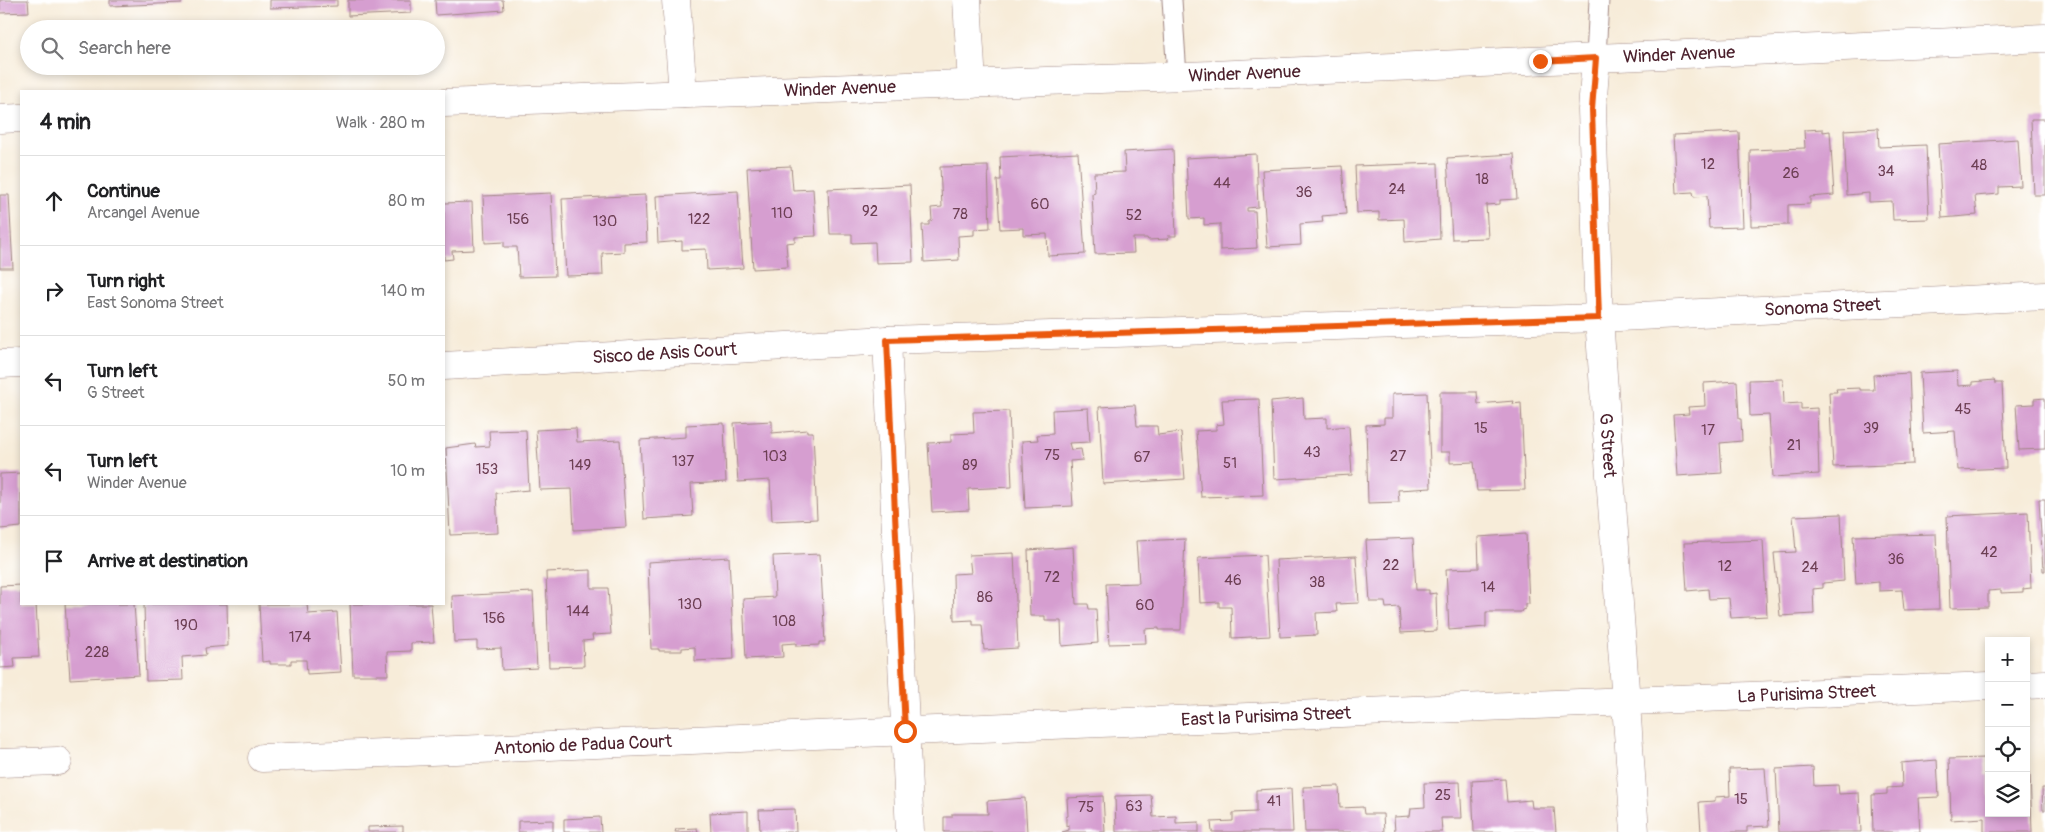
<!DOCTYPE html>
<html lang="en">
<head>
<meta charset="utf-8">
<style>
  :root { --surface:#fff; --page:#f2f2f2; --text:#202124; --muted:#757577; --line:#e0e0e0 }
  body { margin:0; font-family:Pangolin,sans-serif; background:var(--page); color:var(--text) }
  .controls { position:absolute; right:15px; bottom:15px; display:grid; overflow:hidden; border-radius:0px; box-shadow:0 2px 8px #0003 }
  .controls button { width:45px; height:45px; display:grid; place-items:center; padding:0; border:0; border-bottom:1px solid var(--line); background:var(--surface); color:var(--text); font:25px sans-serif }
  .stop { position:absolute; width:15px; height:15px; margin:-11px; border:4px solid #ea580c; border-radius:50%; background:#fff }
  .stop.end { background:#ea580c; border-color:#fff; box-shadow:0 1px 5px #0008 }
  .list { margin:0; padding:0; list-style:none }
  h2 { display:flex; justify-content:space-between; align-items:center; height:65px; margin:0; padding:0 20px; font-size:21px }
  h2 small { font-size:16px; font-weight:400; color:var(--muted) }
  .list li { display:grid; grid-template-columns:32px 1fr auto; gap:15px; align-items:center; box-sizing:border-box; height:90px; padding:0 20px; border-top:1px solid var(--line) }
  .list b { display:block; font-size:19px; white-space:nowrap }
  .list p { margin:0; font-size:16px; white-space:nowrap; color:var(--muted) }
  .list em { font-size:16px; font-style:normal; color:var(--muted) }
  .icon { flex:none; width:28px; height:28px; fill:none; stroke:currentColor; stroke-width:2; stroke-linecap:round; stroke-linejoin:round }
  .map { position:relative; flex:none; width:2045px; height:832px; overflow:hidden }
  .search { position:absolute; background:var(--surface); box-shadow:0 2px 8px #0003; left:20px; top:20px; width:425px; height:55px; display:flex; align-items:center; gap:12px; box-sizing:border-box; padding:0 18px; border-radius:28px; color:var(--muted); font-size:19px }
  .panel { position:absolute; background:var(--surface); box-shadow:0 2px 8px #0003; left:20px; top:90px; width:425px; height:515px; border-radius:0px }
  .map>svg:first-child { display:block }
  .building { fill:#d69ed0 }
  .lines { fill:none; stroke-linecap:round; stroke-linejoin:round }
  .lane-casing { stroke:#a08682; stroke-width:21 }
  .street-casing { stroke:#a08682; stroke-width:29 }
  .lane { stroke:#fff; stroke-width:19 }
  .street { stroke:#fff; stroke-width:28 }
  .route { stroke:#ea580c; stroke-width:6 }
  .labels { text-anchor:middle; stroke-width:4.5; stroke-linejoin:round; paint-order:stroke }
  .number-label { font-size:15px; fill:#6d3f54 }
  .street-label { font-size:18px; fill:#4a1f2b; stroke:#fff }
</style>
</head>
<body>
<div class="map">
<svg width="2045" height="832" viewBox="0 0 2045 832">
  <rect width="100%" height="100%" fill="#fff"/>
  <filter id="ink" filterUnits="userSpaceOnUse"><feTurbulence type="fractalNoise" baseFrequency=".02" numOctaves="2"/><feDisplacementMap in="SourceGraphic" scale="10" xChannelSelector="R" yChannelSelector="G"/><feConvolveMatrix kernelMatrix="1 2 1 2 8 2 1 2 1" color-interpolation-filters="sRGB"/></filter>
  <filter id="wash" filterUnits="userSpaceOnUse"><feTurbulence type="fractalNoise" baseFrequency=".0096" numOctaves="4" result="noise"/><feDisplacementMap in="SourceGraphic" scale="20" xChannelSelector="R" yChannelSelector="G"/><feGaussianBlur stdDeviation="1.12" result="paint"/><feColorMatrix in="noise" values="0 0 0 0 0 0 0 0 0 0 0 0 0 0 0 0 0 1.4 0 .05"/><feComposite in="paint" operator="in"/></filter>
  <g filter="url(#wash)">
    <rect width="100%" height="100%" fill="#f7ecd9"/>
    <g id="blocks">
      <g class="building">
        <path d="M0,0h28l1,12 -29,1z"/>
        <path d="M110,0h72v3l-72,3z"/>
        <path d="M270,0h67v6l-67,2z"/>
        <path d="M348,0h63v13l-63,3z"/>
        <path d="M435,0h68l1,10 -68,5z"/>
        <path d="M2031,119h14v76h-11z"/>
        <path d="M1878,128l1,19 47,-2 3,74 -36,1 -1,-19 -23,1v-9l-22,2 -3,-65z"/>
        <path d="M1823,129v3l7,-1 4,64 -24,2v7l-22,1v20l-37,1 -1,-76 55,-2 -1,-18z"/>
        <path d="M1739,132l4,95 -34,1 -2,-32 -13,1 -1,-5 -17,1 -3,-58z"/>
        <path d="M2018,139l3,47 -22,1v7l-24,2 2,19 -35,3 -4,-74z"/>
        <path d="M1173,149l3,87h-8l1,3 -21,1 -1,-2h-14l1,15 -39,1 -3,-60 3,-1 -1,-20 31,-1 -1,-20z"/>
        <path d="M1078,153l7,101 -37,2 -1,-22 -24,1v-7l-23,1 -3,-49h4l-1,-23z"/>
        <path d="M1256,154l2,53 -11,1v3h8l2,37 -37,2v-26l-16,1v-7l-15,1 -3,-61z"/>
        <path d="M1514,154l3,45 -17,1v4l-14,1 2,33 -36,1 -5,-81z"/>
        <path d="M1438,163l2,76 -35,3 -1,-23 -25,1v-8l-22,1 -2,-47z"/>
        <path d="M791,166l2,24 20,-1 3,47 -21,1v5l-9,1 2,24 -35,2 -6,-101z"/>
        <path d="M988,166l2,62 -16,1v6l-16,1 1,24 -35,2 -2,-37h7v-3l3,-2 -1,-12 11,-1 -2,-40z"/>
        <path d="M1342,166l4,48 -24,2 1,6 -23,2 1,21 -34,2 -5,-77z"/>
        <path d="M910,185l3,77 -37,1 -1,-21 -23,1v-9h-22l-2,-45z"/>
        <path d="M738,191l5,77 -36,2 -1,-21 -24,1v-9l-24,2 -2,-47z"/>
        <path d="M551,193l4,83 -36,1 -2,-30h-13v-5l-19,1 -2,-47z"/>
        <path d="M0,195h9l4,73h-13z"/>
        <path d="M645,195l2,47 -23,1v9l-22,1 1,22 -37,1 -4,-77z"/>
        <path d="M472,202l2,48 -22,1 1,8 -9,1v-57z"/>
        <path d="M1957,371l1,15 15,-1v-3l21,-2 1,3h7l4,85 -48,2 -3,-39 -32,2 -3,-60z"/>
        <path d="M1909,373l4,91 -80,3 -4,-75h8l-1,-3 24,-1v2h14l-1,-15z"/>
        <path d="M1783,379l1,25 17,-1v6l16,-1 2,66 -46,3 -4,-62 -19,1 -1,-36z"/>
        <path d="M1737,381l2,38h2l1,22 -22,2 2,30 -45,3 -4,-61 16,-1 -1,-7 17,-1 -1,-23z"/>
        <path d="M1440,392h37l1,12 36,-3 -1,3 8,-1 4,87 -48,1 -3,-29 -24,1v-11h-10z"/>
        <path d="M1427,393l4,95 -33,2 1,12 -31,1 -2,-78 18,-1v-6h8v-24z"/>
        <path d="M1303,398l1,21 23,-1v10l22,-2 3,49 -78,4 -3,-78z"/>
        <path d="M2045,398v51l-26,1 -3,-45 18,-1v-5z"/>
        <path d="M1259,399l4,96 -62,2 -5,-66 20,-1v-5l8,-1 -2,-24z"/>
        <path d="M1135,405l2,21h20l1,9 23,-3 4,47 -82,5 -4,-77z"/>
        <path d="M1088,408l2,34 -21,1 2,7 10,-1 2,11 -13,1 3,45 -48,2 -3,-67 16,-1 -1,-5 16,-1 -1,-24z"/>
        <path d="M1009,411l3,76 -44,2 1,21 -37,2 -4,-69 23,-1v-8l23,-1 -1,-21z"/>
        <path d="M772,421v12l35,-3v2h6l4,87 -45,2 -2,-41 -32,2 -4,-59z"/>
        <path d="M724,423l2,59 -35,2 2,32 -49,3 -4,-79 46,-3v-12z"/>
        <path d="M576,428l1,14 43,-2 6,87 -52,3 -2,-41 -32,1 -4,-60z"/>
        <path d="M526,430l3,60 -33,3 2,40 -48,2 -4,-87 29,-4 1,3 14,-1 -1,-15z"/>
        <path d="M21,473v54l-21,2v-55z"/>
        <path d="M2039,499h6v72h-2z"/>
        <path d="M2028,512l3,76 -8,1v3l-22,1v-3l-13,1v16l-38,1 -3,-92z"/>
        <path d="M1841,514l3,67 -21,2v5l-10,1 1,25 -34,2 -6,-63 22,-1 -3,-36z"/>
        <path d="M1526,534l3,70h-4v5l-3,1 -1,2h-35v15l-37,3 -3,-61 33,-1 -1,-31z"/>
        <path d="M1936,534l3,75 -35,1 -2,-20 -23,1v-9l-23,2 -3,-48z"/>
        <path d="M1413,538l3,52h13v4l7,-1 1,38 -36,2 -2,-26 -13,1 -1,-6h-15l-4,-62z"/>
        <path d="M1185,539l-4,91h-22v-2l-14,1 1,14 -37,1 -3,-60 33,-1 -3,-42z"/>
        <path d="M1763,540l4,76 -36,2 -2,-20 -20,1 -1,-10 -21,2 -3,-48z"/>
        <path d="M1073,547l3,57h12l1,5h7l2,34 -36,3 -1,-25h-16v-5h-15l-2,-66z"/>
        <path d="M1014,553l4,95 -34,2 -2,-25h-9v-5l-19,1 -1,-47 18,-1 -2,-18z"/>
        <path d="M820,554l5,88h-6v3l-23,1v-3l-14,1 1,13 -37,2 -3,-60 32,-2 -2,-41z"/>
        <path d="M1265,555l5,81 -38,2 -1,-31h-12v-5l-19,1 -2,-45z"/>
        <path d="M1356,556l3,47 -23,1 1,8 -21,1 1,22 -37,2 -4,-77z"/>
        <path d="M729,557l5,102 -39,2v-14l-13,1v3h-23v-2h-8l-3,-87z"/>
        <path d="M591,570v18h17l3,46 -19,1 1,5 -10,1 1,25 -35,1 -3,-95z"/>
        <path d="M21,585v19h15l3,53 -25,1 1,9 -15,1v-82z"/>
        <path d="M533,592l4,76 -35,2 -1,-22 -24,1v-8l-23,1 -2,-46z"/>
        <path d="M65,604h69l5,71 -69,4z"/>
        <path d="M144,604h83l1,42 -23,2 1,7 -24,2 1,23 -37,1z"/>
        <path d="M259,604h48l1,10 29,-2 4,60 -34,2 -1,-14h-15v4h-21v-3l-8,1z"/>
        <path d="M350,604h81l3,38 -23,1v8l-24,1 1,23h-35z"/>
        <path d="M1985,758l1,17h3v38h37v-40l4,-1 2,60h-48v-14l-33,2 -2,-61z"/>
        <path d="M1937,760l2,37 -21,1 2,34h-47l-1,-37 15,-1v-6l15,-1 -1,-24z"/>
        <path d="M1813,767l1,19 24,-1 1,9 20,-1 2,39h-82l-3,-63z"/>
        <path d="M1765,768l4,58 -22,1v5h-46l-2,-30 16,-1v-4l15,-1 -1,-27z"/>
        <path d="M1505,779l2,23 24,-2 1,8h22l2,24h-82l-2,-51z"/>
        <path d="M1460,782l2,36h-21l1,14h-47l-1,-15 16,-1 1,-8 14,-1 -1,-24z"/>
        <path d="M1339,786l1,22 23,-1 1,7h19l1,18h-79l-2,-45z"/>
        <path d="M1291,788l2,44h-81l-1,-10 22,-1v-8l23,-1v-22z"/>
        <path d="M2042,788h3v22h-2z"/>
        <path d="M1151,795l2,22 23,-1v7l23,-1v10h-83l-1,-36z"/>
        <path d="M1103,796l2,36h-43l7,-2v-5l-3,1v-9l2,-1 -1,-18z"/>
        <path d="M1025,798l2,34h-83v-15h8v-3h36l-1,-13z"/>
        <path d="M795,809l1,23h-36l-1,-22z"/>
        <path d="M748,811v21h-37l-1,-19z"/>
        <path d="M600,817l1,15h-37v-13z"/>
        <path d="M553,820v12h-35v-11z"/>
        <path d="M403,826v6h-35v-5z"/>
        <path d="M697,828l1,4h-23l1,-3z"/>
      </g>
    </g>
  </g>
  <g filter="url(#ink)">
    <use href="#blocks" fill-opacity="0" stroke="#a08682" stroke-width="1"/>
    <g class="lines">
      <defs>
        <g id="lane">
          <path d="M1172,0l5,76"/>
          <path d="M1596,58l3,-58"/>
        </g>
        <g id="street">
          <path d="M676,0l7,94"/>
          <path d="M967,0l5,84"/>
          <path id="s1" d="M1596,58l-4,52 7,208 36,514"/>
          <path id="s2" d="M444,103l768,-28 833,-37"/>
          <path d="M0,119l21,-1"/>
          <path d="M887,340l23,492"/>
          <path d="M0,364l21,-1"/>
          <path id="s3" d="M444,366l443,-26 712,-22 446,-22"/>
          <path d="M2026,685l19,-1"/>
          <path id="s4" d="M262,758l1727,-72"/>
          <path d="M0,763l58,-2"/>
        </g>
      </defs>
      <use href="#lane" class="lane-casing"/>
      <use href="#street" class="street-casing"/>
      <use href="#lane" class="lane"/>
      <use href="#street" class="street"/>
    </g>
  </g>
  <g class="lines" filter="url(#ink)">
    <path class="route" d="M905,731l-18,-391 712,-22 -7,-208 4,-52 -56,3"/>
  </g>
  <g class="labels">
    <g class="number-label">
      <text x="1708" y="169">12</text>
      <text x="1979" y="170">48</text>
      <text x="1886" y="176">34</text>
      <text x="1791" y="178">26</text>
      <text x="1482" y="184">18</text>
      <text x="1222" y="188">44</text>
      <text x="1397" y="194">24</text>
      <text x="1304" y="197">36</text>
      <text x="1040" y="209">60</text>
      <text x="870" y="216">92</text>
      <text x="782" y="218">110</text>
      <text x="960" y="219">78</text>
      <text x="1134" y="220">52</text>
      <text x="518" y="224">156</text>
      <text x="699" y="224">122</text>
      <text x="605" y="226">130</text>
      <text x="1963" y="414">45</text>
      <text x="1481" y="433">15</text>
      <text x="1871" y="433">39</text>
      <text x="1708" y="435">17</text>
      <text x="1794" y="450">21</text>
      <text x="1312" y="457">43</text>
      <text x="1052" y="460">75</text>
      <text x="775" y="461">103</text>
      <text x="1398" y="461">27</text>
      <text x="1142" y="462">67</text>
      <text x="683" y="466">137</text>
      <text x="1230" y="468">51</text>
      <text x="580" y="470">149</text>
      <text x="970" y="470">89</text>
      <text x="487" y="474">153</text>
      <text x="1989" y="557">42</text>
      <text x="1896" y="564">36</text>
      <text x="1391" y="570">22</text>
      <text x="1725" y="571">12</text>
      <text x="1810" y="572">24</text>
      <text x="1052" y="582">72</text>
      <text x="1233" y="585">46</text>
      <text x="1317" y="587">38</text>
      <text x="1488" y="592">14</text>
      <text x="985" y="602">86</text>
      <text x="690" y="609">130</text>
      <text x="1145" y="610">60</text>
      <text x="578" y="616">144</text>
      <text x="494" y="623">156</text>
      <text x="784" y="626">108</text>
      <text x="186" y="630">190</text>
      <text x="300" y="642">174</text>
      <text x="97" y="657">228</text>
      <text x="1443" y="800">25</text>
      <text x="1741" y="804">15</text>
      <text x="1274" y="806">41</text>
      <text x="1134" y="811">63</text>
      <text x="1086" y="812">75</text>
    </g>
    <g class="street-label">
      <text dy="6" stroke="none"><textPath href="#s2" startOffset="1236">Winder Avenue</textPath></text>
      <text dy="6" stroke="none"><textPath href="#s2" startOffset="801">Winder Avenue</textPath></text>
      <text dy="6" stroke="none"><textPath href="#s2" startOffset="396">Winder Avenue</textPath></text>
      <text dy="6" stroke="none"><textPath href="#s3" startOffset="1380">Sonoma Street</textPath></text>
      <text dy="6" stroke="none"><textPath href="#s3" startOffset="221">Sisco de Asis Court</textPath></text>
      <text dy="6" stroke="none"><textPath href="#s1" startOffset="388">G Street</textPath></text>
      <text dy="6" stroke="none"><textPath href="#s4" startOffset="1546">La Purisima Street</textPath></text>
      <text dy="6" stroke="none"><textPath href="#s4" startOffset="1005">East la Purisima Street</textPath></text>
      <text dy="6" stroke="none"><textPath href="#s4" startOffset="321">Antonio de Padua Court</textPath></text>
    </g>
  </g>
</svg>
<div class="controls">
<button>+</button>
<button>−</button>
<button><svg class="icon" aria-label="locate" viewBox="0 0 24 24"><circle cx="12" cy="12" r="6"/><path d="M12 2v4M12 18v4M2 12h4M18 12h4"/></svg></button>
<button><svg class="icon" aria-label="layers" viewBox="0 0 24 24"><path d="M12 4l9 5-9 5-9-5zM3 14l9 5 9-5"/></svg></button>
</div>
<div class="stop" style="left:905px;top:731px"></div>
<div class="stop end" style="left:1540px;top:61px"></div>
<div class="search"><svg class="icon" aria-label="search" viewBox="0 0 24 24"><circle cx="10" cy="10" r="6"/><path d="M15 15l6 6"/></svg>Search here</div>
<section class="panel">
<h2>4 min<small>Walk · 280 m</small></h2>
<ul class="list">
<li><svg class="icon" aria-label="ahead" viewBox="0 0 24 24"><path d="M12 20V5M6 11l6-6 6 6"/></svg><div><b>Continue</b><p>Arcangel Avenue</p></div><em>80 m</em></li>
<li><svg class="icon" aria-label="right" viewBox="0 0 24 24"><path d="M7 20v-9h11M14 6l5 5-5 5"/></svg><div><b>Turn right</b><p>East Sonoma Street</p></div><em>140 m</em></li>
<li><svg class="icon" aria-label="left" viewBox="0 0 24 24"><path d="M17 20v-9H6M10 6l-5 5 5 5"/></svg><div><b>Turn left</b><p>G Street</p></div><em>50 m</em></li>
<li><svg class="icon" aria-label="left" viewBox="0 0 24 24"><path d="M17 20v-9H6M10 6l-5 5 5 5"/></svg><div><b>Turn left</b><p>Winder Avenue</p></div><em>10 m</em></li>
<li><svg class="icon" aria-label="arrive" viewBox="0 0 24 24"><path d="M6 21V4h12l-3 4 3 4H6"/></svg><div><b>Arrive at destination</b></div></li>
</ul>
</section>
</div>
</body>
</html>
